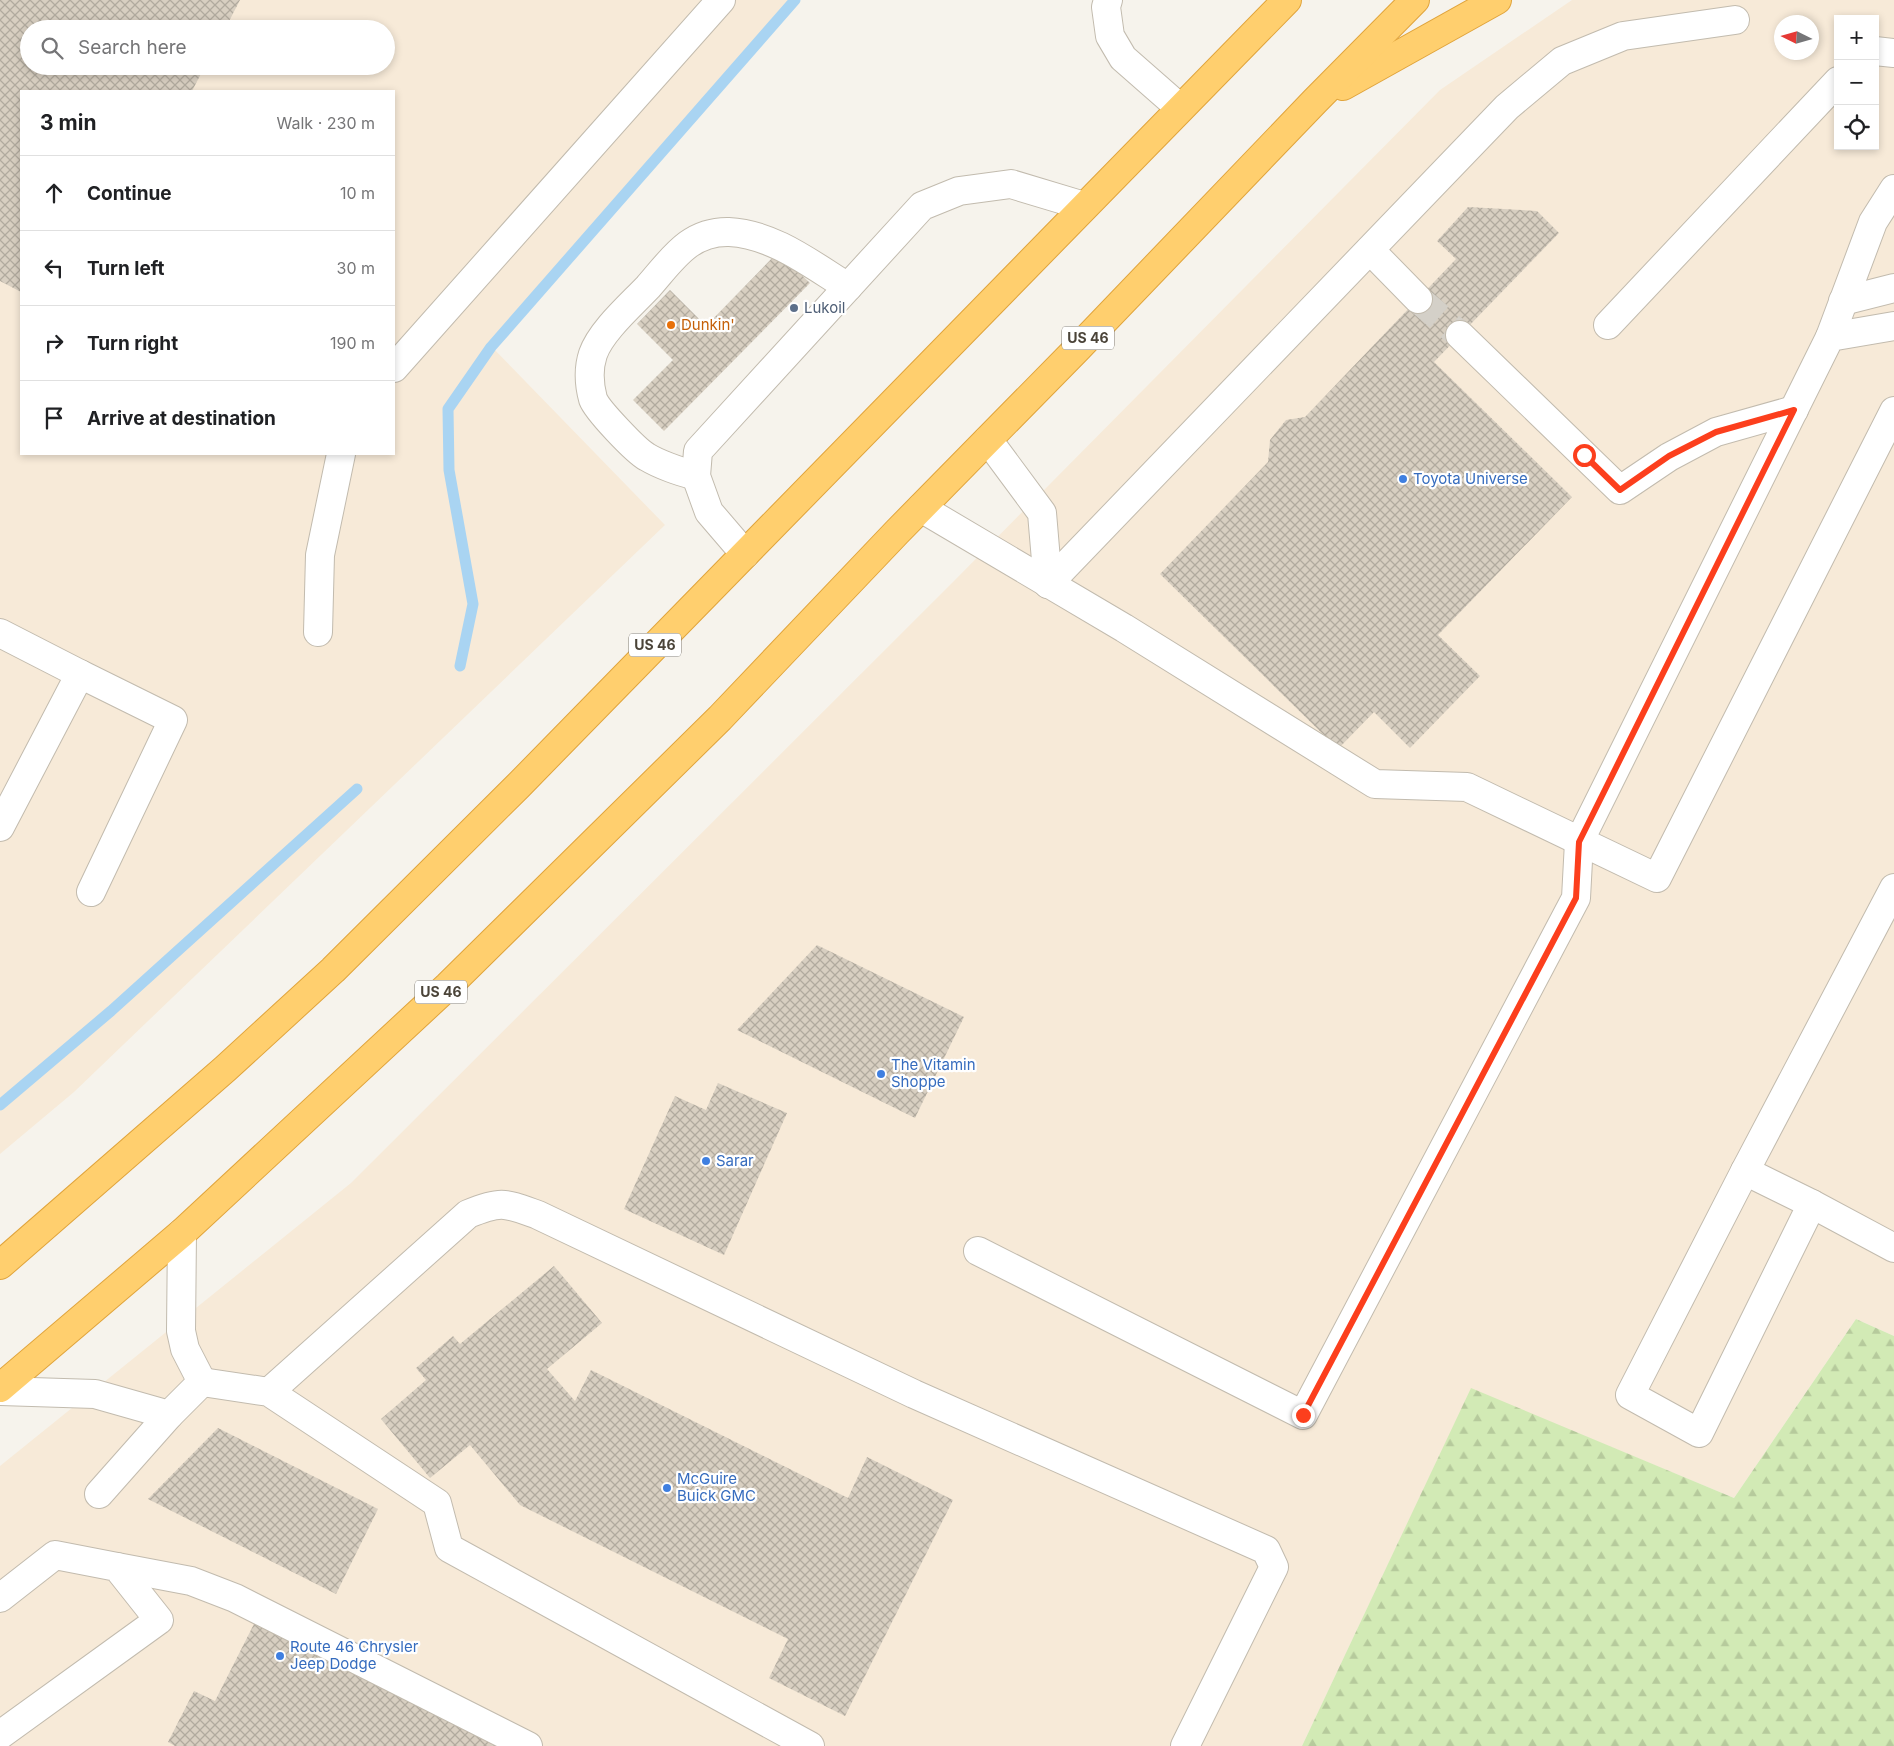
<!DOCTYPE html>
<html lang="en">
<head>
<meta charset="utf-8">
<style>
  :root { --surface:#fff; --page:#f2f2f2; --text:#202124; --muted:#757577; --line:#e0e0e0 }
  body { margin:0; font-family:Inter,sans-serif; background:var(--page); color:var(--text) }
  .controls { position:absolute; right:15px; top:15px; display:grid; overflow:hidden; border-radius:0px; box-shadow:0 2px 8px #0003 }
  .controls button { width:45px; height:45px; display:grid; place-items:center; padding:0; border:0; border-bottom:1px solid var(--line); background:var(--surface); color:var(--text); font:25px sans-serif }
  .compass { position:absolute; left:1774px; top:15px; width:45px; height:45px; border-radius:50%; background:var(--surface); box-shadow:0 2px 8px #0003; rotate:275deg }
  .stop { position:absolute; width:15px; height:15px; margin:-11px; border:4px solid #fc3f1d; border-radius:50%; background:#fff }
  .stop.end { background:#fc3f1d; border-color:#fff; box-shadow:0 1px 5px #0008 }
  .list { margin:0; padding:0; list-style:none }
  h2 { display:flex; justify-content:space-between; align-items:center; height:65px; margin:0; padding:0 20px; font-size:21px }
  h2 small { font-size:16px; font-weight:400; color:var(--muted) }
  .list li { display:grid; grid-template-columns:32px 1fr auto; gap:15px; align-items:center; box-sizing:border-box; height:75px; padding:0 20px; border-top:1px solid var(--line) }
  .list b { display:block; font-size:19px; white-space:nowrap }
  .list em { font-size:16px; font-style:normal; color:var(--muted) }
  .icon { flex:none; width:28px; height:28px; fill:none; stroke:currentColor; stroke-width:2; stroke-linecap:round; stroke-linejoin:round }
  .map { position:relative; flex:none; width:1894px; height:1746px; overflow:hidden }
  .search { position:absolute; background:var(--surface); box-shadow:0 2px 8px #0003; left:20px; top:20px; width:375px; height:55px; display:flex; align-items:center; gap:12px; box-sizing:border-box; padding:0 18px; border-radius:28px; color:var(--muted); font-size:19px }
  .panel { position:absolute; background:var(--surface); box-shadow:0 2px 8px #0003; left:20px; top:90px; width:375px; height:365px; border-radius:0px }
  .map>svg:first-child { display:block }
  .commercial { fill:#f7ead8; fill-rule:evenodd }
  .forest { fill:url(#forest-firs) }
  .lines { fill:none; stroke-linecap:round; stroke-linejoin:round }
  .stream { stroke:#a9d4f2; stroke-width:11 }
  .building { fill:url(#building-cross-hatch) }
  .minor-tunnel { stroke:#d4d0c8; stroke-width:28; stroke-dasharray:28 14; stroke-linecap:butt }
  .minor-casing { stroke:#c2bbae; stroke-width:30 }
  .highway-casing { stroke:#e0a43c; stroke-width:30 }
  .minor { stroke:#fff; stroke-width:28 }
  .highway { stroke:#ffcf6e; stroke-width:28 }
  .route { stroke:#fc3f1d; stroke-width:6 }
  .service-dot { fill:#5c6f8a; stroke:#fff; stroke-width:2 }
  .food-dot { fill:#e8710a; stroke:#fff; stroke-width:2 }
  .shop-dot { fill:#3f7fe0; stroke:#fff; stroke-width:2 }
  .labels { text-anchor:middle; stroke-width:4.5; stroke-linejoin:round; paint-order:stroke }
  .shield { fill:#fff; stroke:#817c74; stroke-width:1 }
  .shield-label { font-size:14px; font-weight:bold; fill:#4b4439 }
  .service-label { font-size:15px; fill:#4e5e75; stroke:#fff; text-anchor:start }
  .food-label { font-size:15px; fill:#c56008; stroke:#fff; text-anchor:start }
  .shop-label { font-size:15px; fill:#366cbe; stroke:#fff; text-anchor:start }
</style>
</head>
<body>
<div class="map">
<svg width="1894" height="1746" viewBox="0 0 1894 1746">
  <defs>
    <pattern id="forest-firs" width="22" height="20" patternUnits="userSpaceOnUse" patternTransform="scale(1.25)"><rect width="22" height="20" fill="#d2eab5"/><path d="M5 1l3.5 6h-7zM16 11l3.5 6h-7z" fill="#b6ca9c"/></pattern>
    <pattern id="building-cross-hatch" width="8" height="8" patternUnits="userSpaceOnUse" patternTransform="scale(1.25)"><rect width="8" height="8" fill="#d8cfc1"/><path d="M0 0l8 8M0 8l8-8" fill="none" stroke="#b1aa9e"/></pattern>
  </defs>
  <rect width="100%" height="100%" fill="#f6f3ec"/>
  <g class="commercial">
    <path d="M0,0h795l-304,346 174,179 -591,567 -74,62zM29,29h357v37h-357zM21,91h373v363h-373z"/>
    <path d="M1572,0h322v1336l-38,-17 -122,179 -263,-109 -169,357h-1302v-280l351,-283 602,-601 487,-492zM1838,19h37v127h-37zM1782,22h30v30h-30z"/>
  </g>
  <path class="forest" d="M1856,1319l38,17v410h-592l169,-358 263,110z"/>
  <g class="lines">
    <g class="stream">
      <path d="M460,666l13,-62 -24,-134 -1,-61 43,-62 304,-347"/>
      <path d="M0,1105l111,-94 246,-222"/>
    </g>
  </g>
  <g class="building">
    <path d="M0,0h240l-15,29h-196v37h176l-13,25h-171v201l-21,-11z"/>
    <path d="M1468,207l69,4 22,22 -125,129 138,135 -134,138 42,41 -70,72 -36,-36 -36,37 -178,-175 108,-112 2,-22 16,-20 19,-3 151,-158 -19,-18z"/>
    <path d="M778,252l32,31 -146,148 -31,-31 40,-40 -36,-36 33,-34 36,36z"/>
    <path d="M817,945l147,72 -49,101 -178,-88z"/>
    <path d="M718,1083l69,30 -63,142 -100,-46 51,-113 31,14z"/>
    <path d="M554,1266l48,57 -55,46 28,32 16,-31 257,128 19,-41 86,43 -108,216 -76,-38 19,-39 -268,-134 -50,-60 -40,33 -49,-59 45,-39 -10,-12 37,-32 7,8z"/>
    <path d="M218,1428l160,81 -42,85 -188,-95z"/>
    <path d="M255,1622l247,124h-327l-7,-4 26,-51 21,10z"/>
  </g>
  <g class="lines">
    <path class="minor-tunnel" d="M1418,299l42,36"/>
    <defs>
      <g id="minor">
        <path d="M1108,0l-2,7 4,29 13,22 57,50"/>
        <path d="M1875,51l19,2"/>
        <path d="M1370,250l48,49"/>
        <path d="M1843,301l51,-13"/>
        <path d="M1608,325l230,-244"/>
        <path d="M1460,335l160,155 49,-33 47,-25 78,-22"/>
        <path d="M1830,337l43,-115 21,-33"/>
        <path d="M394,368l327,-368"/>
        <path d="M988,440l54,73 6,71"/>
        <path d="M696,476c-17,-5 -34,-10 -49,-19 -11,-6 -50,-47 -54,-58 -4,-15 -5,-30 0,-45 8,-23 38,-49 55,-67 24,-27 41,-56 81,-55 44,2 83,33 119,55"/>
        <path d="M921,508l203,120 251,156 92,3 190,91 237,-467"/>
        <path d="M745,554l-36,-42 -13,-36 2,-25 224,-245 37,-15 52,-7 73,22"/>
        <path d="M1048,584l459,-477 55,-46 61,-25 112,-16"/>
        <path d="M318,632l2,-77 21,-101"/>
        <path d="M0,633l80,41"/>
        <path d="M0,827l80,-153 93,46 -82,172"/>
        <path d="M1745,1171l67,33 82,44"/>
        <path d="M1812,1204l-113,229 -69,-38 115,-224 149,-283"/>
        <path d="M182,1233l-1,98 4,18 17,33"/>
        <path d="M978,1251l325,164 273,-517 3,-56 251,-505 64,-11"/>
        <path d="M202,1382l67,10 168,111 12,45 361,198"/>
        <path d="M0,1391l95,3 74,21 33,-33"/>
        <path d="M269,1392l199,-178c34,-14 37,-11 70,1l376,179 352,156 8,17 -89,179"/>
        <path d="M99,1494l70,-79"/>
        <path d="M117,1567l74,14 44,17 293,148"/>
        <path d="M0,1598l55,-43 62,12 42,53 -159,115"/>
      </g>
      <g id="highway">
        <path d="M1343,86l154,-86"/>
        <path d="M0,1265l225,-196 108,-99 185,-184 769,-786"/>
        <path d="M0,1388l182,-155 266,-247 272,-268 177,-186 180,-183 238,-248 100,-101"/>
      </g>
    </defs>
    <use href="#minor" class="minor-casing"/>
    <use href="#highway" class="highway-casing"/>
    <use href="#minor" class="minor"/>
    <use href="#highway" class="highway"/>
  </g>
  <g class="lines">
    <path class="route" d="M1303,1415l273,-517 3,-56 215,-432 -78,22 -47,24 -49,34 -36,-35"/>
  </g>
  <circle class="service-dot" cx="794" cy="308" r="5"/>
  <circle class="food-dot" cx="671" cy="325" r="5"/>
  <g class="shop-dot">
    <circle cx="1403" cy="479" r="5"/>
    <circle cx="881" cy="1074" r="5"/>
    <circle cx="706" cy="1161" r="5"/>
    <circle cx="667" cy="1488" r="5"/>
    <circle cx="280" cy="1656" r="5"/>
  </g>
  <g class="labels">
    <g class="shield">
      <rect x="1062" y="326.5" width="52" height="23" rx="4"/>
      <rect x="629" y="633.5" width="52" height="23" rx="4"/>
      <rect x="415" y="980.5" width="52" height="23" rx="4"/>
    </g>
    <g class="shield-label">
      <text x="1088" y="343">US 46</text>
      <text x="655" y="650">US 46</text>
      <text x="441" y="997">US 46</text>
    </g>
    <g class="service-label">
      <text x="804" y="313">Lukoil</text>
    </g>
    <g class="food-label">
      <text x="681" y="330">Dunkin'</text>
    </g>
    <g class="shop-label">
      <text x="1413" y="484">Toyota Universe</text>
      <text x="891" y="1070">The Vitamin<tspan x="891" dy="17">Shoppe</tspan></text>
      <text x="716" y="1166">Sarar</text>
      <text x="677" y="1484">McGuire<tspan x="677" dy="17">Buick GMC</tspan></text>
      <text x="290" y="1652">Route 46 Chrysler<tspan x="290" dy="17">Jeep Dodge</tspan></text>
    </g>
  </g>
</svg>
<div class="controls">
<button>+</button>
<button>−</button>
<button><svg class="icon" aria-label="locate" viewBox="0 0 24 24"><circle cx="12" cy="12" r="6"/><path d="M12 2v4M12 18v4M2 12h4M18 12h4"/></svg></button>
</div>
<svg class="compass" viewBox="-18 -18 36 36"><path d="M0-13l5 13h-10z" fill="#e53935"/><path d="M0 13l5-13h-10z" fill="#757577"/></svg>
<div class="stop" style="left:1584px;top:455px"></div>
<div class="stop end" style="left:1303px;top:1415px"></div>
<div class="search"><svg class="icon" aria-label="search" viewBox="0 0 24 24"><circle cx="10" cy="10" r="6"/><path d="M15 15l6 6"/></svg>Search here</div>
<section class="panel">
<h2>3 min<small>Walk · 230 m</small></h2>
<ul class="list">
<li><svg class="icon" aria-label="ahead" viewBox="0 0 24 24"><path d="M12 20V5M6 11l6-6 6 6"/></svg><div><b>Continue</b></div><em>10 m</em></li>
<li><svg class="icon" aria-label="left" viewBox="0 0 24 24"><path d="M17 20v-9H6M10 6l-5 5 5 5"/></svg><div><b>Turn left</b></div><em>30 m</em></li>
<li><svg class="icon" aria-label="right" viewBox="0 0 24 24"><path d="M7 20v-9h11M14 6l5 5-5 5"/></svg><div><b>Turn right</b></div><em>190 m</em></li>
<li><svg class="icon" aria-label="arrive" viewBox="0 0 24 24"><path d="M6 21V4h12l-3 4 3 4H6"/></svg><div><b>Arrive at destination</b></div></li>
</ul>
</section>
</div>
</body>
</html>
